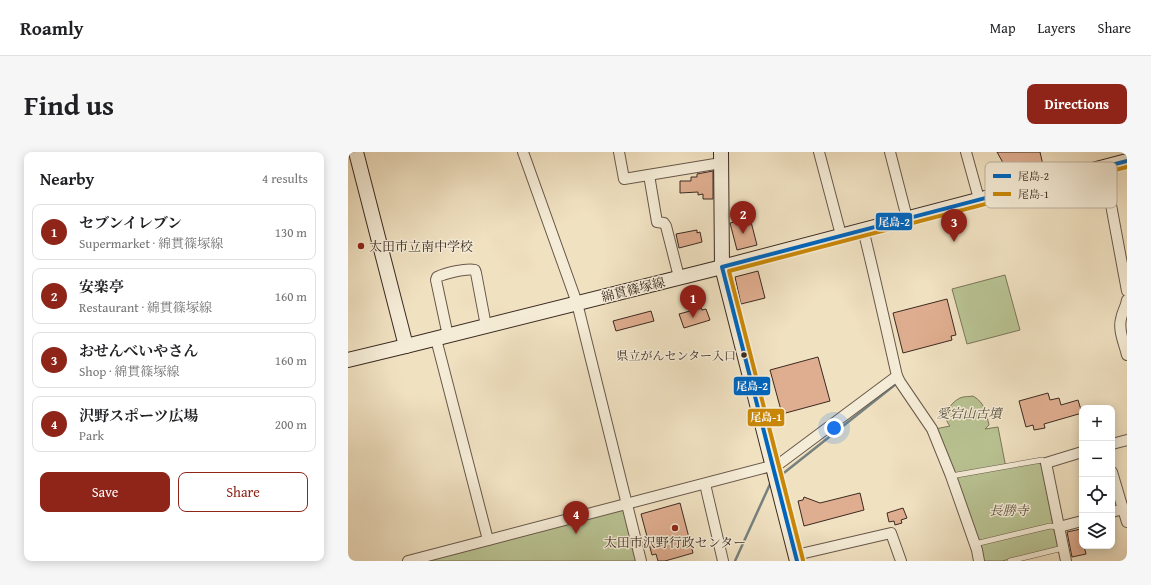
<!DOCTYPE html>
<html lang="en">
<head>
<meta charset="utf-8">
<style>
  :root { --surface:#fff; --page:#f6f6f6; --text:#202124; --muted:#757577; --line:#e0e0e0; --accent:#8f2418 }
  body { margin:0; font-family:"Gentium Book Plus","Noto Serif JP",serif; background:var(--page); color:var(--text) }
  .controls { position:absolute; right:12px; bottom:12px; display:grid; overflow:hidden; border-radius:8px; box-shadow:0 2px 10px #0003 }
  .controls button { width:36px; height:36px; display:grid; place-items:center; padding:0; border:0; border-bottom:1px solid var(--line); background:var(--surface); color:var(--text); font:20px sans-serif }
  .you { position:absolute; left:486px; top:276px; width:14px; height:14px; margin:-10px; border:3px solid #fff; border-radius:50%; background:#1a73e8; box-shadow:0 0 0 6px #1a73e833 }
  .badge { display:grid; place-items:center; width:26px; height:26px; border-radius:50%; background:var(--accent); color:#fff; font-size:13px; font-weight:700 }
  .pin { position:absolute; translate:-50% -33px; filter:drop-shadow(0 1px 2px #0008) }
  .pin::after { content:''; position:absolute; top:21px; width:14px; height:12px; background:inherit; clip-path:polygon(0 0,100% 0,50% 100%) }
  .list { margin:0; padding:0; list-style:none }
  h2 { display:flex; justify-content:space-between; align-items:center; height:52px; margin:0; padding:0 16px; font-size:17px }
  h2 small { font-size:13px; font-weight:400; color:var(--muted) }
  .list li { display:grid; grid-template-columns:26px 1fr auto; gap:12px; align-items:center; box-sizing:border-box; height:56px; margin:0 8px 8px; padding:0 8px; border:1px solid var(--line); border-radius:8px }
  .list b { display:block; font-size:15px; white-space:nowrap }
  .list p { margin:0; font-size:13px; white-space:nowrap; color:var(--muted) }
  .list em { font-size:13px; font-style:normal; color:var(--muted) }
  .actions { display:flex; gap:8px; padding:12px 16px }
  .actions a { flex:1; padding:9px 0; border:1px solid var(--accent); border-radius:8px; text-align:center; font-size:14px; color:var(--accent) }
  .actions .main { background:var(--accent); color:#fff }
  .icon { flex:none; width:22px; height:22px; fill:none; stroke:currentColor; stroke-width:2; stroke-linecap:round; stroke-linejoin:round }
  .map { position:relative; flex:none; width:779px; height:409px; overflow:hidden; border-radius:8px }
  header { display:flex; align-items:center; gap:24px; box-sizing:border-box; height:56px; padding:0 20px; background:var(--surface); border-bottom:1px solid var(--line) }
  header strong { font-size:19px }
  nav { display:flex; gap:22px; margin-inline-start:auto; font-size:14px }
  .intro { display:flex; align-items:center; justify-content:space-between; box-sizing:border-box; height:96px; padding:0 24px }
  h1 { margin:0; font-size:28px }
  .button { padding:10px 18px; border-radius:8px; background:var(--accent); color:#fff; font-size:14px; font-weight:700 }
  main { display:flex; gap:24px; padding:0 24px }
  aside { flex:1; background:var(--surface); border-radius:8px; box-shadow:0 2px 10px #0003 }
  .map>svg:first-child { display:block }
  .green { fill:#b9c393; stroke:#7a765a }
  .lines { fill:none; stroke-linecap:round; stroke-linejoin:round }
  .stream { stroke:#76817f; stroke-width:2.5 }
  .building { fill:#dfad8f; stroke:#3b2a22 }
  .lane-casing { stroke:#68584a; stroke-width:6 }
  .street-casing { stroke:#68584a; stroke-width:12 }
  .secondary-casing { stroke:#3b2a22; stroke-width:16 }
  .lane { stroke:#f5ecd7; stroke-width:5 }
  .street { stroke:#f5ecd7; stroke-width:10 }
  .secondary { stroke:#f5ecd7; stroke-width:14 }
  .bus-1-casing { stroke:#f5ecd7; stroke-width:7 }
  .bus-2-casing { stroke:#f5ecd7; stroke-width:7 }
  .bus-1 { stroke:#0065bd; stroke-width:4 }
  .bus-2 { stroke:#c88708; stroke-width:4 }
  .poi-dot { fill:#8f2418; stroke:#f5ecd7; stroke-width:1.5 }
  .bus-dot { fill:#3b2a22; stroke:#f5ecd7; stroke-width:1.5 }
  .labels { text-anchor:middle; stroke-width:3; stroke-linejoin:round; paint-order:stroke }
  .bus-label { font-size:12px; fill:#3b2a22; stroke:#f5ecd7; text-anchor:end }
  .poi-label { font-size:13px; fill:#3b2a22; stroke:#f5ecd7; text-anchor:start }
  .street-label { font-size:13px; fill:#3b2a22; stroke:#f5ecd7 }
  .park-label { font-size:13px; font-style:italic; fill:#5a503e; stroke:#f5ecd7 }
  .key { fill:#f5ecd7; stroke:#bdb2a1; stroke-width:1 }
  .key-label { font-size:11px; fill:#3b2a22 }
  .line-badge { stroke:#f5ecd7; stroke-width:1.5 }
  .badge-label { font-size:11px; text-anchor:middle; font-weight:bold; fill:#fff }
</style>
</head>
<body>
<header>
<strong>Roamly</strong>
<nav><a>Map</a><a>Layers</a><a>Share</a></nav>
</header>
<div class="intro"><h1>Find us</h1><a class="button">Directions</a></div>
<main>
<aside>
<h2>Nearby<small>4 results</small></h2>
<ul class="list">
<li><span class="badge">1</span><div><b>セブンイレブン</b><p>Supermarket · 綿貫篠塚線</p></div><em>130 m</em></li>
<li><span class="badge">2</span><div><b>安楽亭</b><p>Restaurant · 綿貫篠塚線</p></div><em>160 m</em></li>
<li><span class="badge">3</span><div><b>おせんべいやさん</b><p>Shop · 綿貫篠塚線</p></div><em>160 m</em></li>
<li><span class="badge">4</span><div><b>沢野スポーツ広場</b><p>Park</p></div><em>200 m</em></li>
</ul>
<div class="actions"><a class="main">Save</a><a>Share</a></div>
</aside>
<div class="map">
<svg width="779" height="409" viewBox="0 0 779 409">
  <rect width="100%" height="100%" fill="#f0e1c1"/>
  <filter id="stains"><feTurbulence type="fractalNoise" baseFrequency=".005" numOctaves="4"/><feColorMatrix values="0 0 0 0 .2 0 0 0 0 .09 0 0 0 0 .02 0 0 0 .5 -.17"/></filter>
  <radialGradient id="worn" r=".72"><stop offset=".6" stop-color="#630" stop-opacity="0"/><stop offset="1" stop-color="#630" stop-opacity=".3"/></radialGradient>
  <g class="green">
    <path d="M657,123l15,55 -53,14 -15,-55z"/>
    <path d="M625,244c12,7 13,16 16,29l-4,4 13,-2 8,41 32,-6 6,5 9,59 6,21 -57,14h-20l-47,-132 15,-3c-9,-10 0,-23 10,-28 4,-2 9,-1 13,-2z"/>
    <path d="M275,355l13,54h-215z"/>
  </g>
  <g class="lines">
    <g class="stream">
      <path d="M432,324l116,-92"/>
      <path d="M387,409l36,-79"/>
    </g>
  </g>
  <g class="building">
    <path d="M649,0h43l3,13 -7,1 -1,-3 -18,5 3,9 -11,3 -7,-19z"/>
    <path d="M365,19v28h-10v-5l-5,1v-3l-18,1v-12h11v-4h6v-3z"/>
    <path d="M402,66l7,27 -20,5 -7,-27z"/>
    <path d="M349,78v3l3,-1 2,10 -23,6 -3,-14z"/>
    <path d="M410,119l7,27 -24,6 -6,-27z"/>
    <path d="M599,147l9,36 -5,1 1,4 -49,13 -10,-40z"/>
    <path d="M353,156l1,2 4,-1 4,11 -26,8 -5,-14z"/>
    <path d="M303,159l3,10 -38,10 -3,-10z"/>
    <path d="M470,205l12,44 -48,13 -12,-44z"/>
    <path d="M700,241l2,7 9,-2 2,7 17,-5 4,13 -38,11 1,4 -11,2 -1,-5 -7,2 -7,-26z"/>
    <path d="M512,341l4,17 -60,16 -6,-25 5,-1 1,-3 16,6z"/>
    <path d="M332,351l13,50 -28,8h-7l-2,-7 -4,1 -11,-41z"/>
    <path d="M555,356l4,10 -6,2 1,3 -7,2 -1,-4 -5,1 -2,-9z"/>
    <path d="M733,377l1,17h2l2,8 -14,3 -5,-25z"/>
  </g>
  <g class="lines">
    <defs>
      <g id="lane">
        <path d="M603,324l91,-16 4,3"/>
        <path d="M627,392l75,-18 9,1"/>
        <path d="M662,409l53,-13"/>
      </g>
      <g id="street">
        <path d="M175,0l54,151 64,258"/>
        <path d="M271,0l5,27 97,-16"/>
        <path d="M471,0l22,83"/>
        <path d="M542,0l17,66"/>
        <path d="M618,0l13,47"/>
        <path d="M756,15l23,124"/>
        <path d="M301,23l8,47 7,1 2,3 13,51"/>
        <path d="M515,77c12,49 23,98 34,147l3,6 32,47 19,47 26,74 2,11"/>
        <path d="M779,148c-1,7 -5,12 -6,19 -3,11 3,24 6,36"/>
        <path d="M100,184l-12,-56 1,-3c9,-4 29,-9 38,-7l1,3 10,53"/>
        <path d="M88,187l52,201"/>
        <path d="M764,292l15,-4"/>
        <path d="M764,320l11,37"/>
        <path d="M357,332l18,77"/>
        <path d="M764,360l11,-3 4,13"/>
        <path d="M711,375l23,-6"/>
        <path d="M448,403l95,-22 10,28"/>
        <path d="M60,409l371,-97 118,-88"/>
        <path d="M718,409l-20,-98 36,-11"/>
      </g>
      <g id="secondary">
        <path d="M8,0l50,194"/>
        <path d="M373,0l1,115 75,294"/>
        <path d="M0,208l58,-14 316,-79 405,-106"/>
      </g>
    </defs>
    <use href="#lane" class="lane-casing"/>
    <use href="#street" class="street-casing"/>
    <use href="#secondary" class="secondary-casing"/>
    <use href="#lane" class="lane"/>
    <use href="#street" class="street"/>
    <use href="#secondary" class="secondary"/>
    <defs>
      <path id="bus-1" d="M449,409l-75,-294 405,-106"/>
      <path id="bus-2" d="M455,408l-74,-289 398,-104"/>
    </defs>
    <use href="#bus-1" class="bus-1-casing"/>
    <use href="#bus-2" class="bus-2-casing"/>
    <use href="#bus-1" class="bus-1"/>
    <use href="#bus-2" class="bus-2"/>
  </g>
  <g class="poi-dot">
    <circle cx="13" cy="94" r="4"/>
    <circle cx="327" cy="376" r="4"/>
  </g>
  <circle class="bus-dot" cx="396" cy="203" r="3.5"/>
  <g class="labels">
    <g class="bus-label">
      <text x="388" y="208">県立がんセンター入口</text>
    </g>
    <g class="poi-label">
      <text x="21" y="99">太田市立南中学校</text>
      <text x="327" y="395" text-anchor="middle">太田市沢野行政センター</text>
    </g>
    <g class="street-label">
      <text transform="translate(285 137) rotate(-14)" y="5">綿貫篠塚線</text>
    </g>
    <g class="park-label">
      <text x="621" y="266">愛宕山古墳</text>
      <text x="661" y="363">長勝寺</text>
    </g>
  </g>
  <rect x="637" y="10" width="132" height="46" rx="6" class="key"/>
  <rect x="645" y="22" width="18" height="4" fill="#0065bd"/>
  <rect x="645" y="40" width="18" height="4" fill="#c88708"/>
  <g class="key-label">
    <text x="670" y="28">尾島-2</text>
    <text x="670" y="46">尾島-1</text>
  </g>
  <g class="line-badge">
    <rect x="527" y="60" width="38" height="19" rx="4" fill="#0065bd"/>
    <rect x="385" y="224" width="38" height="20" rx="4" fill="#0065bd"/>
    <rect x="399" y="256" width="38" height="19" rx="4" fill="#c88708"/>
  </g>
  <g class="badge-label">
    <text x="546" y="74">尾島-2</text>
    <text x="404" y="238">尾島-2</text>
    <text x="418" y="269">尾島-1</text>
  </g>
  <rect width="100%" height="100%" filter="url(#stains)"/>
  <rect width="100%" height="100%" fill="url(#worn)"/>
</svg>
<div class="controls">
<button>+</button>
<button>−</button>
<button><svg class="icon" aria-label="locate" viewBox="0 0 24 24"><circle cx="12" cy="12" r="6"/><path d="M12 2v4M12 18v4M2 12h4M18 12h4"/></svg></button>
<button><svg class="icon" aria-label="layers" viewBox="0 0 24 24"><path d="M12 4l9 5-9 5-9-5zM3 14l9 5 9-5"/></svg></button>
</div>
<div class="you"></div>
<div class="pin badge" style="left:345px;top:166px">1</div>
<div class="pin badge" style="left:395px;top:82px">2</div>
<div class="pin badge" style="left:606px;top:90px">3</div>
<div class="pin badge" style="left:228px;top:382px">4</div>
</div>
</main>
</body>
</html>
